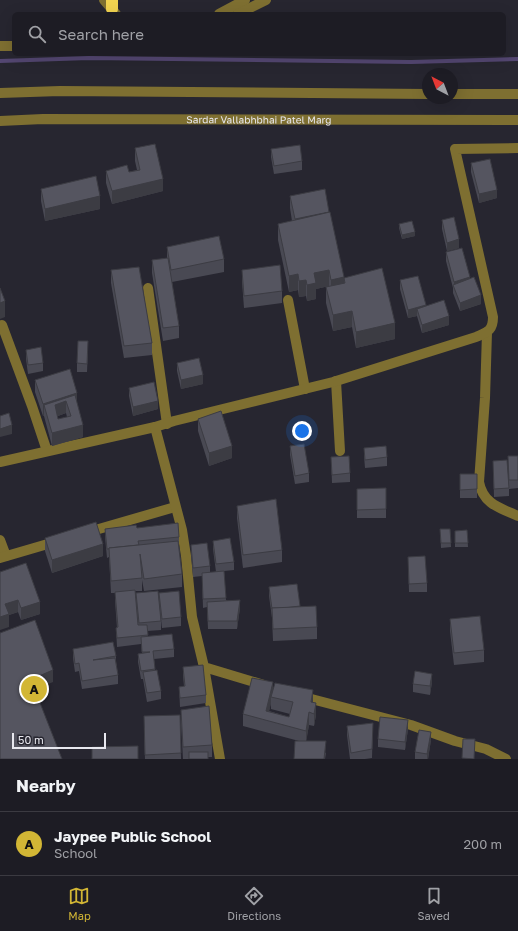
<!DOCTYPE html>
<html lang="en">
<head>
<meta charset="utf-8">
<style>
  :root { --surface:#1d1c24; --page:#25252c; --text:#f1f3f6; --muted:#a0a1a6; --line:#3b3a41; --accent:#d2b635 }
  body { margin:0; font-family:"Golos Text",sans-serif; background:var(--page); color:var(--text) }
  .compass { position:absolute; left:422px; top:68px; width:36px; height:36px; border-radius:50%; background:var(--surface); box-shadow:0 4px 16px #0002; rotate:318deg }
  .scale { position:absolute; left:12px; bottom:10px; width:94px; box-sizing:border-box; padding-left:4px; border:2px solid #e8e8ef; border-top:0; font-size:11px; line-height:14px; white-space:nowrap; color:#e8e8ef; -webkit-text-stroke:3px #272630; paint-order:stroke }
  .you { position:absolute; left:302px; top:431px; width:14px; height:14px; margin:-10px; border:3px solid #fff; border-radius:50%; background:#1a73e8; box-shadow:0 0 0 6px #1a73e833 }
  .badge { display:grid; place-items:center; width:26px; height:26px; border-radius:50%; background:var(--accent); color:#111; font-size:13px; font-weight:700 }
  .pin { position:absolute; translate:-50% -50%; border:2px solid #fff; box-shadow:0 1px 4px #0006 }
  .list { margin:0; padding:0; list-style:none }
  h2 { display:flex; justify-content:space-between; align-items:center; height:52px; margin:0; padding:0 16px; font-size:17px }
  h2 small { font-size:13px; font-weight:400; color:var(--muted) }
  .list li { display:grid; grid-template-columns:26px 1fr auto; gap:12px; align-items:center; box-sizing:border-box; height:64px; padding:0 16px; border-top:1px solid var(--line) }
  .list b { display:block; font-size:15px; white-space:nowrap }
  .list p { margin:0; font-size:13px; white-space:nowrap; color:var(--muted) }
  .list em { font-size:13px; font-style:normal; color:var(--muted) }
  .icon { flex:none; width:22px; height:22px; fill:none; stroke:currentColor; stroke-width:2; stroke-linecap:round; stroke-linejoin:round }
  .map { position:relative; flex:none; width:518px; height:759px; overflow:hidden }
  .search { position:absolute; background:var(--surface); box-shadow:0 4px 16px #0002; left:12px; right:12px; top:12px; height:44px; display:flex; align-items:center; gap:10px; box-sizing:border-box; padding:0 14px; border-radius:6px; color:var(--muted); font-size:15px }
  .sheet { height:116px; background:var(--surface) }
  nav { display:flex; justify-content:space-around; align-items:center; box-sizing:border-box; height:56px; border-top:1px solid var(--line); background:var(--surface); font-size:11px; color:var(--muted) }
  nav a { display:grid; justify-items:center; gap:2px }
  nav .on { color:var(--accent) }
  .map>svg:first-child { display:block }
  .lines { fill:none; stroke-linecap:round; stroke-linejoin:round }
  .stream { stroke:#544772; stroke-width:4 }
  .minor { stroke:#7e6f31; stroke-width:10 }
  .highway { stroke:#f1d350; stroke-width:12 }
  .wall { fill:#494953; fill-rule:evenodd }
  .shaded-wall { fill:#3c3c43 }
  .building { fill:#555560; stroke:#3c3c43; fill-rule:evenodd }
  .labels { text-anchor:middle; stroke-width:3.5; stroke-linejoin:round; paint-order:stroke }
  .street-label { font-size:10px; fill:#e8e8ef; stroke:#272630 }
</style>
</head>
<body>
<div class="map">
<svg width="518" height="759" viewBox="0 0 518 759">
  <rect width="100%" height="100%" fill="#272630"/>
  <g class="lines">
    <path class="stream" d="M0,61l89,-3 322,4 107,-3"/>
    <g class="minor">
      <path d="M104,0l12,14"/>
      <path d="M219,14l26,-14"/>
      <path d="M238,14l28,-14"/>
      <path d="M0,46h14"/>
      <path d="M0,93l60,-2 368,3"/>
      <path d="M452,94h66"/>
      <path id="s1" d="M0,121l43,-2 475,1"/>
      <path d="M148,288l19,136"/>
      <path d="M288,300l17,89"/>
      <path d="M2,325l30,81 15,45"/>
      <path d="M487,332l-2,66 -6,84c4,22 21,26 39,34"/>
      <path d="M336,381l4,70"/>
      <path d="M0,462l155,-35"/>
      <path d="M85,533l90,-26"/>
      <path d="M0,540l6,16"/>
      <path d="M0,558l58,-17"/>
      <path d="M204,667l16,92"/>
      <path d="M264,685l-60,-18 -12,-50 -6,-61 -4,-26 -27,-103 19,-6 159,-39 143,-45c11,-5 17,-6 17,-20l-38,-168 63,-1"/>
      <path d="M300,696l111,29 44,16 31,8 20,10"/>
    </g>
    <path class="highway" d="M112,0v9"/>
  </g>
  <g class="wall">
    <path d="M135,148l28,43 -51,13 -6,-21v-12l23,1 8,-2 -2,-9z"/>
    <path d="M271,149l31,12v9l-28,4 -3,-17z"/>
    <path d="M471,163l26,35 -18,5 -8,-31z"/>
    <path d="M41,189l59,20 -55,12 -4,-20z"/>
    <path d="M290,196l54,87v-5l51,61 -39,9 -4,-21 -19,4 -7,-28v-16h3v-1l-13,3v10l-9,2 -1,-5 -7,1 -1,-7 -9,2 -11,-52v-16l14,-3 -2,-13z"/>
    <path d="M442,220l17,28 -12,3 -5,-22z"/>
    <path d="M399,224l16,12 -13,3 -3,-11z"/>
    <path d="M167,247l57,12v13l-52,10 7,44v12l-16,3 -11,-68v-13l15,-2z"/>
    <path d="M446,252l35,52 -21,7 -7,-18v-5l-7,-27z"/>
    <path d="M111,270l41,73v12l-28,3 -13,-75z"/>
    <path d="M242,270l40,21v12l-38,5 -2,-26z"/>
    <path d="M400,280l26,26 23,19 -27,8 -5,-17 -9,2 -8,-29z"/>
    <path d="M88,349l-1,23h-10v-9z"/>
    <path d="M26,350l17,13v8l-15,3 -2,-15z"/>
    <path d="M177,363l26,21 -22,5 -4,-18z"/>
    <path d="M35,380l42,24 6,33 -31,9 -8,-30h-1l-8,-24zM66,413l1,4 -9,2v-3z"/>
    <path d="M129,388l29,21 -25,7 -4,-20z"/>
    <path d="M198,419l34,39 -23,8 -11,-35z"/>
    <path d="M290,446l19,27v9l-14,2 -5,-29z"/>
    <path d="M364,448l23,9v9l-22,2 -1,-12z"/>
    <path d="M508,456h10v32l-9,1z"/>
    <path d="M331,457l19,16v9l-18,1z"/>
    <path d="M493,461l16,27v8l-15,1z"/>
    <rect x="460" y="474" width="17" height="24"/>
    <path d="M386,488v30h-29v-29z"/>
    <path d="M237,506l45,44v12l-39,6 -6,-50z"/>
    <path d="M137,528l42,9v8l3,29v13l-38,4 -2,-11v11h-7l3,34 -2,-24v-8l25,28v9l-14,1 1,6 26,12v8l-20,2 1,11 6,21v8l-14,3 -4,-23h-2l-3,-17v-8l4,-1 -1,-9 -24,3 -1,-19h1l-2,-27v-8h-4l-2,-36 -2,1 -2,-21v-8z"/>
    <path d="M440,529h10l1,18 -10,1z"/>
    <path d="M467,530l1,17h-13v-16z"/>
    <path d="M45,538l58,18 -51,17 -7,-22z"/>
    <path d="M213,541l21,21v8l-10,1 2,29 14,8 -3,21h-29l-1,-22 -4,1 -1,-32 -9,1 -2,-24v-8l19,21v6h6l-3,-23z"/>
    <path d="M408,557l19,26v9h-18z"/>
    <path d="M0,572l40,42 -19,6 -3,-8 -9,3v12z"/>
    <path d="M297,584l3,23 17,20v12l-44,2 -1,-23 -3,-22v-9z"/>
    <path d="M159,593l22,24v9l-19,2 -3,-26z"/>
    <path d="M450,619l34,31v12l-30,3 -4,-34z"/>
    <path d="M73,649l43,7v5l2,14v9l-36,5 -3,-18 -4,1 -2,-14z"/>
    <path d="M183,667l23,28v8l-26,4 -1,-20 5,-1 -1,-10z"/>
    <path d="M432,682l-2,13 -17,-3v-8z"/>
    <path d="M273,689l40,13 3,13 -2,11 -5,-1 -3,16 20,12 -1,6h-31l5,-18 -56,-15v-12zM271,703v6l19,5 -1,3 -20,-6z"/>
    <path d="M181,710l31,35v12h-4v2h-25l-2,-36z"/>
    <path d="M180,715l1,44h-36l-1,-31z"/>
    <path d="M373,723l-1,35 -7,1h-15l-3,-24v-9z"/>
    <path d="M408,729l-3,21 -27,-3v-8z"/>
    <path d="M431,740l-3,19h-13v-7z"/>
  </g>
  <g class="shaded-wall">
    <path d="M163,179v12l-51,13v-13z"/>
    <path d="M497,190v8l-18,5v-9z"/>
    <path d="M100,196v13l-55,12v-12z"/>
    <path d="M329,212v12l-34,7v-12z"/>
    <path d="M415,232v4l-13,3v-4z"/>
    <path d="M459,239v9l-12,3v-8z"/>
    <path d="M329,270v16l-13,3v10l-9,2v-16l7,-12z"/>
    <path d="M298,274v16l-9,2v-16z"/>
    <path d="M344,277v16l-13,3v-16z"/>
    <path d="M470,277v9l-16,1v-5z"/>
    <path d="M306,280v16l-7,1v-16z"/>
    <path d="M481,295v9l-21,7v-8z"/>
    <path d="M5,301v16l-5,2v-16z"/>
    <path d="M426,305v8l-9,-4v7l-9,2v-8z"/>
    <path d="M352,311v16l-19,4v-16z"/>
    <path d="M449,316v9l-27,8v-8z"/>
    <path d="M395,323v16l-39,9v-16z"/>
    <path d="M203,375v9l-22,5v-9z"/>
    <path d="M77,393v12l-11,-4v12l-11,4 -11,-12v11h-1v-12z"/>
    <path d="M158,401v8l-25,7v-9z"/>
    <path d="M12,425v9l-12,3v-8z"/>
    <path d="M83,425v12l-31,9v-13z"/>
    <path d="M232,446v12l-23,8v-13z"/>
    <path d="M103,544v12l-51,17v-13z"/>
    <path d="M18,600v12l-9,3v12l-9,3v-13l5,-13z"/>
    <path d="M240,600v8l-3,21v-8z"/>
    <path d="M40,602v12l-19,6v-12z"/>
    <path d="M53,670v12l-14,6 -6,9v-12l6,-9z"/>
    <path d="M432,674v8l-2,13v-9z"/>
    <path d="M273,682v13l-2,2v6l-4,17 -1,-9z"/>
    <path d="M313,690v12l-2,12v-12z"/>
    <path d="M316,703v12l-2,11v-12z"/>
    <path d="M309,712v13l-3,18v-12z"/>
    <path d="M408,720v9l-3,21v-8z"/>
    <path d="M431,732v8l-3,19h-1v-5z"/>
    <path d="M326,741l-1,18h-1z"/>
  </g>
  <g class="building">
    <path d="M155,144l8,35 -51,12 -6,-20 21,-6 2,7 11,-2 -5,-22z"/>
    <path d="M300,145l2,16 -28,5 -3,-17z"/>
    <path d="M490,159l7,31 -18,4 -8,-31z"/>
    <path d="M96,176l4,20 -55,13 -4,-20z"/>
    <path d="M325,189l4,23 -34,7 -5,-23z"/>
    <path d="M330,212l14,65 -13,3 -2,-10 -15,3 2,10 -9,2 -1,-5 -7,1 -1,-7 -9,2 -11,-52z"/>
    <path d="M454,217l5,22 -12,4 -5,-23z"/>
    <path d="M412,221l3,11 -13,3 -3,-11z"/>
    <path d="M219,236l5,23 -53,11 -4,-23z"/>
    <path d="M462,248l8,29 -16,5 -8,-30z"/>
    <path d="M168,258l11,68 -16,2 -11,-68z"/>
    <path d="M280,265l2,26 -38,5 -2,-26z"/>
    <path d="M139,267l13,76 -28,3 -13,-76z"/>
    <path d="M382,268l13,55 -39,9 -4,-21 -19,4 -7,-28 19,-4 -1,-5z"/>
    <path d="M418,276l8,29 -18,5 -8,-30z"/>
    <path d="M474,277l7,18 -21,8 -7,-18z"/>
    <path d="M0,288l5,13 -5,2z"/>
    <path d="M444,300l5,16 -27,9 -5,-16z"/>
    <path d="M78,341h10l-1,23 -10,-1z"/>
    <path d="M41,347l2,16 -15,2 -2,-15z"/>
    <path d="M199,358l4,17 -22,5 -4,-17z"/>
    <path d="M70,369l7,24 -34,11 -8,-24z"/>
    <path d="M154,382l4,19 -25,6 -4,-19z"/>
    <path d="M75,395l8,30 -31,8 -8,-28zM66,401l5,15 -13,3 -3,-14z"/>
    <path d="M221,411l11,35 -23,7 -11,-34z"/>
    <path d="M9,413l3,12 -12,4v-13z"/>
    <path d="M304,444l5,29 -14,3 -5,-30z"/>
    <path d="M386,446l1,11 -22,3 -1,-12z"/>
    <path d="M349,456l1,17 -18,2 -1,-18z"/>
    <path d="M508,456h10v24h-9z"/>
    <path d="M507,460l2,28 -15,1 -1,-28z"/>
    <path d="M460,474h17v15l-17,1z"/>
    <path d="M386,488v21l-29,1v-21z"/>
    <path d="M276,499l6,51 -39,5 -6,-49z"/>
    <path d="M96,522l7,22 -51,16 -7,-22z"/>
    <path d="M178,523l1,14 -41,4 1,4 -30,3v1h-2l-2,-20 31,-4 1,3z"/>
    <path d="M440,529h10l1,14h-10z"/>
    <path d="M467,530l1,13h-13v-12z"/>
    <path d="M230,538l4,24 -18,2 -3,-23z"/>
    <path d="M178,541l4,33 -38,5 -4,-25 2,24 -31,3 -2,-33z"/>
    <path d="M207,543l3,23 -17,2 -2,-23z"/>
    <path d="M425,556l2,27 -18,1 -1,-27z"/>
    <path d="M26,563l14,39 -19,6 -3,-8 -13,4 4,10 -9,3v-45z"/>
    <path d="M224,571l2,27 -23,1 -1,-26z"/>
    <path d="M297,584l3,22 -16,2h-12v1l-3,-22z"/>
    <path d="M135,590l3,35h9l1,10 -31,3 -1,-10 2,-1 -3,-35z"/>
    <path d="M158,591l3,30 -22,2 -3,-30z"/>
    <path d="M179,591l2,26 -19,2 -3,-26z"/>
    <path d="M240,600l-3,21h-29l-1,-19z"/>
    <path d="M316,606l1,21 -44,2 -1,-21z"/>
    <path d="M480,616l4,34 -30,3 -4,-34z"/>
    <path d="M35,620l18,50 -14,6 -6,9 29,74h-62v-126z"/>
    <path d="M172,634l2,15 -21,2 2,18 -14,2 -3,-17 12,-2h-8l-1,-15z"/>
    <path d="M113,642l3,14 -23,4 22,-2 3,17 -36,6 -3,-18 -4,1 -2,-15z"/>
    <path d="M203,665l3,30 -26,3 -1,-11 6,-1 -2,-19z"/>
    <path d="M157,670l4,21 -14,2 -4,-21z"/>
    <path d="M415,671l17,3 -2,12 -17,-2z"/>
    <path d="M252,678l21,4 -7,29 23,6 4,-15 -22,-5 4,-14 38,7 -2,12 5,1 -2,11 -5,-2 -3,19 -63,-17z"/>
    <path d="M209,706l3,39 -29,2 -2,-37z"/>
    <path d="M180,715l1,38 -36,2 -1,-39z"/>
    <path d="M380,717l28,3 -3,22 -27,-3z"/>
    <path d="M373,723l-1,26 -21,4 -4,-27z"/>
    <path d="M419,730l12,2 -4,22 -12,-2z"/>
    <path d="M463,739h12l-1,20 -12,-1z"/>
    <path d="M295,741h31l-2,18h-30z"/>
    <path d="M138,746v13h-46v-12z"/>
    <rect x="189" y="752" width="19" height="7"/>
  </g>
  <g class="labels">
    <g class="street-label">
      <text dy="4" stroke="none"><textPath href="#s1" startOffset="259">Sardar Vallabhbhai Patel Marg</textPath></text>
    </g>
  </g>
</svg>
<svg class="compass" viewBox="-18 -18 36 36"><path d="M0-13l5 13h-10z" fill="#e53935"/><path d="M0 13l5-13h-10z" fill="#a0a1a6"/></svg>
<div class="scale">50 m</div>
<div class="you"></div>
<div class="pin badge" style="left:34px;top:689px">A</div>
<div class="search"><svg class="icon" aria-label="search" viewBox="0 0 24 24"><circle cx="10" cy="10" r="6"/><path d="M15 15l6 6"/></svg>Search here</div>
</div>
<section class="sheet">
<h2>Nearby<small></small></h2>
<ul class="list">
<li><span class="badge">A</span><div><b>Jaypee Public School</b><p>School</p></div><em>200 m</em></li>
</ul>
</section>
<nav>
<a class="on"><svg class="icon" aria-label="map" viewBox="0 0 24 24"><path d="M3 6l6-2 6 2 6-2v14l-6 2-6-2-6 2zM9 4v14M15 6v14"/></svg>Map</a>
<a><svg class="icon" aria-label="directions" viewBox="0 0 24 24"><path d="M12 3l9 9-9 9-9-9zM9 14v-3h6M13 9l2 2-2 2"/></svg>Directions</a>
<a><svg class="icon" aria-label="saved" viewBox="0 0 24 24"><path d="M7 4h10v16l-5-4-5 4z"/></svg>Saved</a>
</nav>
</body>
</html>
